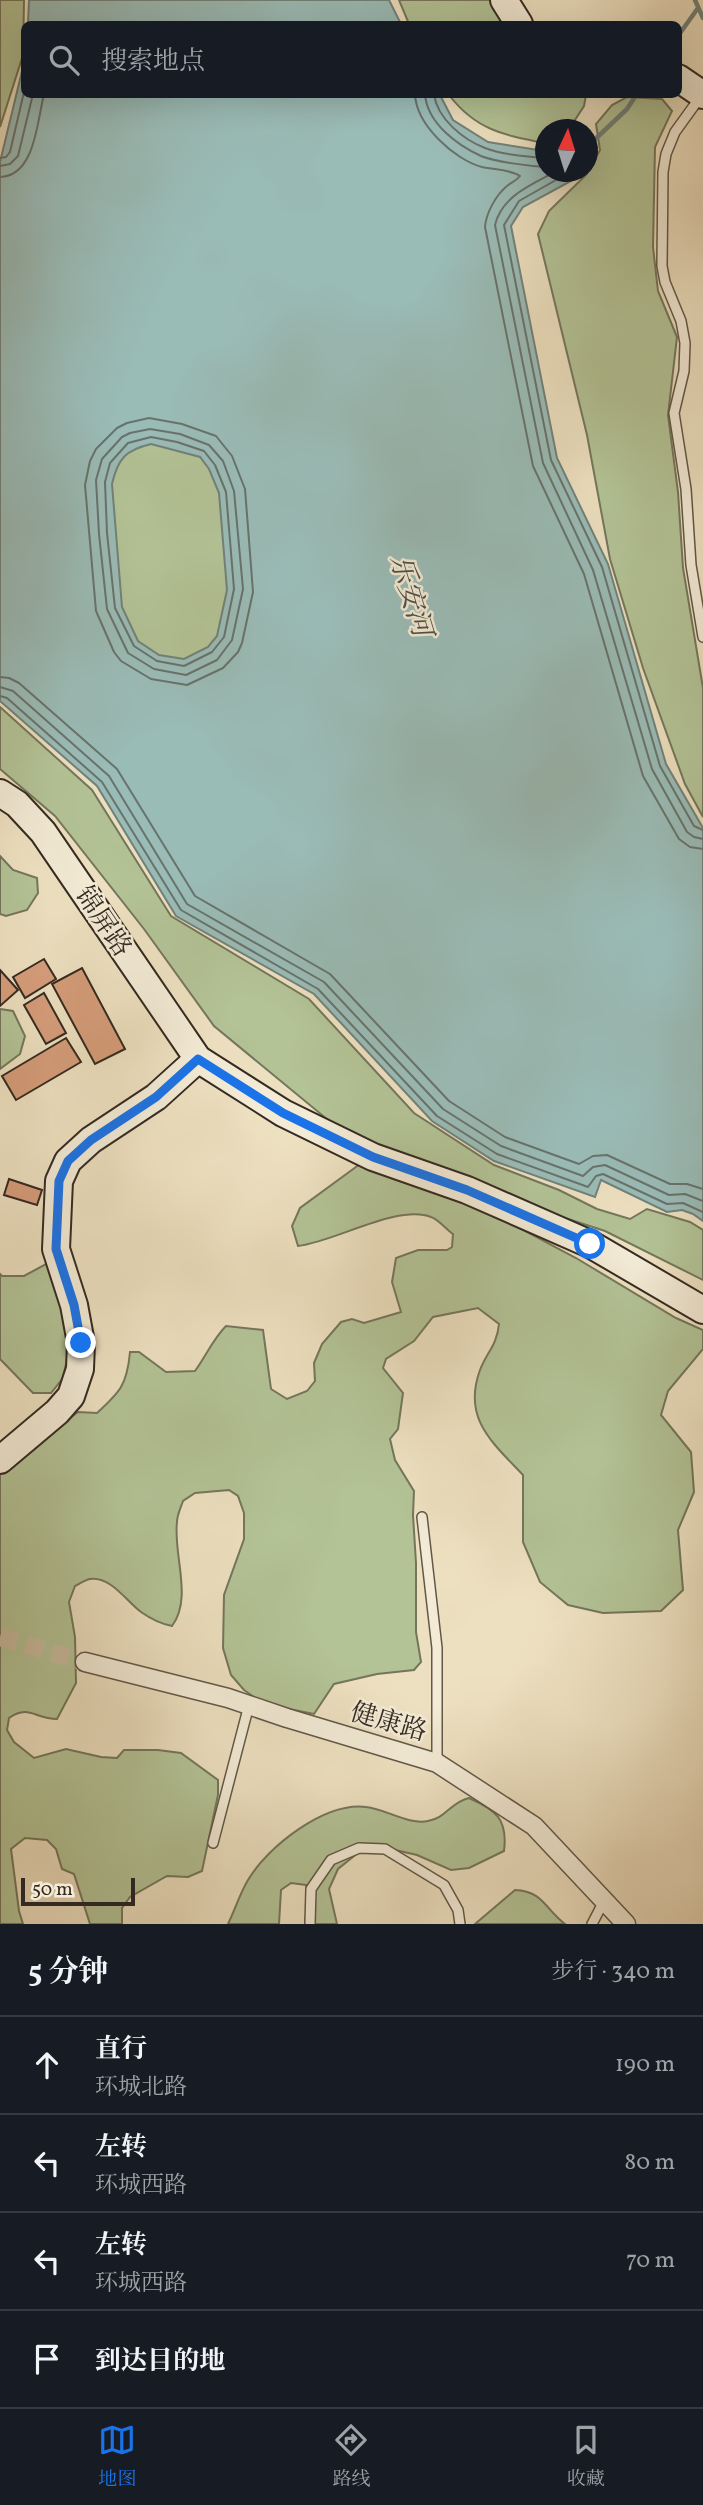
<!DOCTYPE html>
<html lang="zh">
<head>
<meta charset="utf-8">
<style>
  :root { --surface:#171b24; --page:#20242c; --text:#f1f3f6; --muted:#9ea1a6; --line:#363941; --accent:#1a73e8 }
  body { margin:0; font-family:Vollkorn,"Noto Serif SC",serif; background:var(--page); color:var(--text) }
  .compass { position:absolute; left:535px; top:119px; width:63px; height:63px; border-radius:50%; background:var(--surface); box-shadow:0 7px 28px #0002; rotate:4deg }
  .scale { position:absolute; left:21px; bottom:18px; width:114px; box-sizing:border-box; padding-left:7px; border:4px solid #342a21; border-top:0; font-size:19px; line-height:24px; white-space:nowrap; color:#342a21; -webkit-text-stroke:5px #f3ebd6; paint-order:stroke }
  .stop { position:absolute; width:21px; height:21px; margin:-16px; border:5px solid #1a73e8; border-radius:50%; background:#fff }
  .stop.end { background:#1a73e8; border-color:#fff; box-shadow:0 2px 7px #0008 }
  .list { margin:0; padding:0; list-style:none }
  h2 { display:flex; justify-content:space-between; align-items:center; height:91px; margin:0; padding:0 28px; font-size:30px }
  h2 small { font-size:23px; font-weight:400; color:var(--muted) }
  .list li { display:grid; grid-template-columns:46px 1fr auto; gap:21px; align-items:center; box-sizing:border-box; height:98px; padding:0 28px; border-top:2px solid var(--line) }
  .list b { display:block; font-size:26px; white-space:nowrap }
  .list p { margin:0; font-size:23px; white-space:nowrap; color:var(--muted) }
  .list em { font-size:23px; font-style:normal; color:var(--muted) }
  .icon { flex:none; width:38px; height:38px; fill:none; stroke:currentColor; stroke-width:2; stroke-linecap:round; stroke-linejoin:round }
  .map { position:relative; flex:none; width:703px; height:1924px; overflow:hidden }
  .search { position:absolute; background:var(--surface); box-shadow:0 7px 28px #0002; left:21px; right:21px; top:21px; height:77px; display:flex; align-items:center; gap:18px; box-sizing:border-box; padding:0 24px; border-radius:10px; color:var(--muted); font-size:26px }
  .sheet { height:483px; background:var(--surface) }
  nav { display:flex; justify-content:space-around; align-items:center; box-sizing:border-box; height:98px; border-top:2px solid var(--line); background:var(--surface); font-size:19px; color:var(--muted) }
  nav a { display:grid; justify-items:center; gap:4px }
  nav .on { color:var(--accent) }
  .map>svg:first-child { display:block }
  .green { fill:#b3c396; stroke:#74765c; stroke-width:2 }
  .water { fill:#9abcb7; stroke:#71827b; stroke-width:2; fill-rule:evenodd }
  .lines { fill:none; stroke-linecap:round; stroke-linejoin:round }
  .shore { stroke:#67736c; stroke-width:2 }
  .stream { stroke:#71827b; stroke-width:4.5 }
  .building { fill:#d69d7a; stroke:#342a21; stroke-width:2 }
  .street-tunnel { stroke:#c8bca0; stroke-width:18; stroke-dasharray:18 9; stroke-linecap:butt }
  .lane-casing { stroke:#625849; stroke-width:12 }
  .street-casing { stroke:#625849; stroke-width:21 }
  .secondary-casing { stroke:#342a21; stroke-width:30 }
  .lane { stroke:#f3ebd6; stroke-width:9 }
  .street { stroke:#f3ebd6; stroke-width:18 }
  .secondary { stroke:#f3ebd6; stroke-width:26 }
  .route { stroke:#1a73e8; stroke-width:9 }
  .labels { text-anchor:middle; stroke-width:5; stroke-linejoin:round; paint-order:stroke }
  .street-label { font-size:26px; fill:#342a21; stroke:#f3ebd6 }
  .water-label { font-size:28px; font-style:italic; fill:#4e4e46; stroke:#f3ebd6 }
</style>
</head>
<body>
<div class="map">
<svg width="703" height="1924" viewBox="0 0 703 1924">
  <rect width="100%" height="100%" fill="#ede0c0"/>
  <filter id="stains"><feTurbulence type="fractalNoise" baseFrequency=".00286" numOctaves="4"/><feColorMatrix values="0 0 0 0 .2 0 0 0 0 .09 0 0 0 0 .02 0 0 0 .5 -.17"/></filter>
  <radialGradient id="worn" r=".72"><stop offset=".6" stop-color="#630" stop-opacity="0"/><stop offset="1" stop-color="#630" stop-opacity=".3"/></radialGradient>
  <g class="green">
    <path d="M0,0h24l-1,55 -23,72z"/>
    <path d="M399,0h101l14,24h-105z"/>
    <path d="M449,95h137l-2,11 -15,23 -23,1 -1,13c-42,-8 -69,-13 -96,-48z"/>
    <path d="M627,97l35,2 10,12 -17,36 -2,100 5,44 19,46 -9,78 10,77 5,76 20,120v129l-18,-33 -42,-116 -33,-109 -23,-124 -49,-201 11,-23 37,-36 14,-25 -4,-26 16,-19z"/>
    <path d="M0,179l218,256 17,190 -94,139z"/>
    <path d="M0,707l92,83 79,126 138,83 105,114 80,52 65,25 38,19 33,10 17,-10 43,13 13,8v50l-98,-49 -80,-26 -180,-71 -131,-108 -70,-97 -89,-113 -55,-47z"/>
    <path d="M0,856l13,14 24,8 1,15 -11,17 -21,6 -6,-2z"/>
    <path d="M0,1009l13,2 12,25 -5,18 -20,15z"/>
    <path d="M360,1164l16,3 123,50 77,41 100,60 27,12v19l-35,42 -7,24 30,37 3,40 -16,38 5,60 -22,21 -58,2 -35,-8 -28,-23 -17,-40v-67c-30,-32 -61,-56 -43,-105 7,-18 17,-25 19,-46l-21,-16 -45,9 -19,24 -28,18 -3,9 20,25 -5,36 -8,10 5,21 19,31 -1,24 3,48v69l5,30 -7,8 -37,4 -43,10 -20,30 -50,-10 -20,-14 -13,-15 -8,-27 1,-53 20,-56v-26l-6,-17 -9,-6 -34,3 -12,8c-2,6 -6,14 -6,21 -4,33 16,76 -5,104 -11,-2 -21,-7 -31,-14 -14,-10 -30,-36 -51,-33 -5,1 -11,5 -15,7l-6,16 6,35 1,46 -19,36c-22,0 -28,-15 -48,-1l-2,12 7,12 20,16 32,-9 35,8 16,1 7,-8h34l23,3 37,27v15l-16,76 -14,6 -21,-1 -37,21 -8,11v16h-32l-16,-50 -12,-5 -6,-20 -9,-9 -22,-2 -14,11 8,62 4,13h-23v-451l78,-61 19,1c23,-21 30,-28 33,-61h9l27,20 29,-1c11,-15 18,-32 31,-45l37,4 8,59 16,10 20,-8 8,-10 -1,-18 8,-19 19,-22 11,-3 12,4 37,-11 -9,-30 4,-24 22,-8h29l5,-3 1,-13c-7,-5 -15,-15 -22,-17 -34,-13 -96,25 -133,29l-6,-20 8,-18z"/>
    <path d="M46,1264l13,17 10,68 -6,29 -12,15h-18l-33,-34v-85l2,2h22z"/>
    <path d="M469,1798c27,12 39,21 35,53l-35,17 -18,2 -34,-15 -48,-11 -31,25 -9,20 8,35h-32l3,-32 -2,-7 -15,-2 -10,7 -2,34h-51c7,-14 12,-31 20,-44 20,-34 77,-78 118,-73 20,2 42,18 62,14 18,-3 23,-19 41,-23z"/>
    <path d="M515,1890c28,1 30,19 50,34h-90z"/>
  </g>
  <g class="water">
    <path d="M29,0h360l12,24h-373z"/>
    <path d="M24,63v31l416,1 13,25 35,22 57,9 1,21h34l-9,9 -48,26 -12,19 46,232 51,106 58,200 37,64v393l-10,-7 -11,-4 -15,2 -66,-32 -6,17 -101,-36 -62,-40 -118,-127 -138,-78 -79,-130 -97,-85v-539zM151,444l49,13 9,12 10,24 8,97 -10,46 -9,11 -24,12 -25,-4 -21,-14 -16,-34 -10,-123c6,-26 14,-34 39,-40z"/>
  </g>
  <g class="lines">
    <g class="shore">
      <path d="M415,94c1,31 40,66 67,73 13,3 27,2 38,9 -4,5 -8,6 -13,10 -11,9 -21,27 -22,41l48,239 51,108 59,202 36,63 11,8 13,2"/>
      <path d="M425,94c2,29 32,51 56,62 15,6 48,10 65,11"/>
      <path d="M434,94c3,25 30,46 51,54 15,6 44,9 61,10"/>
      <path d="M0,158l6,-1 4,-5 14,-60"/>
      <path d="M0,166l10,-2 8,-8 15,-62"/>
      <path d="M555,172c-24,13 -53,24 -60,53l48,238 50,107 59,199 35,63 7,5 9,2"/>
      <path d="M570,172l-51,29 -15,24 47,235 51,107 58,199 34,60 9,4"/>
      <path d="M0,177c35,-1 37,-55 44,-83"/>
      <path d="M149,418l33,6 34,12 16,20 13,33 8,103 -11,51 -4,9 -15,16 -36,17 -36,-6 -30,-18 -7,-9 -18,-41 -11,-126 5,-24 6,-12 21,-21 10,-5z"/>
      <path d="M150,429l30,5 29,11 14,16 11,30 9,98 -11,51 -15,20 -31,15 -32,-6 -26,-16 -21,-44 -8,-75 -3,-54 6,-21 20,-22 8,-4z"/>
      <path d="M151,437l26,5 27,9 11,14 11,27 8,97 -10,48 -12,15 -28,14 -27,-5 -23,-15 -19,-38 -8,-75 -2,-51 5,-19 18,-20z"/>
      <path d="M0,677l9,1 10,5 98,86 78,127 135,78 119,127 56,36 74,27 14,-8 14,-1 63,29h17l16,5"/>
      <path d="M0,687l13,4 96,85 78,128 137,78 119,127 58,37 82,30 10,-9 12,-2 64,30 16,-1 18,7"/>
      <path d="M0,696l7,2 95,84 79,128 137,79 119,127 60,38 91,33 8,-11 7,-2 64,30 16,-1 20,9"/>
    </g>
    <g class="stream">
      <path d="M695,0l8,18"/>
      <path d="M678,36l20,-28"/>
      <path d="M588,146l39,-37 10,-15"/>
    </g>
  </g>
  <g class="building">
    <path d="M44,959l12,20 -31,19 -12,-21z"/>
    <path d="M82,968l43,81 -30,15 -43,-80z"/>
    <path d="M0,970l18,20 -18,16z"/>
    <path d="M44,993l22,40 -20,11 -22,-39z"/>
    <path d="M66,1038l15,24 -65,38 -14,-24z"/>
    <path d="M9,1179l33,11 -5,15 -33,-10z"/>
  </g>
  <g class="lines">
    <path class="street-tunnel" d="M0,1637l85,25"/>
    <defs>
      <g id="lane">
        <path d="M701,96l-26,36 -9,22 -3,18 -1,94 3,16 16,39 4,22 -1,28 -10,42 12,76 5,76 12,72"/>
        <path d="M422,1517l15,131v115"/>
        <path d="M213,1843l36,-138"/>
        <path d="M310,1924l1,-35 20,-29 28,-12 26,1 59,36 14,25 2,14"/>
        <path d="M592,1924l12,-23"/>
      </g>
      <path id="street" d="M85,1662l143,36 59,20 150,45 97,63 92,98"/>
      <g id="secondary">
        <path d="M504,0l15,24"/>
        <path d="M678,78l25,17"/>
        <path d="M0,793l17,11 26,28 155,227 85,54 90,44 94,33 123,54 113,66"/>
        <path d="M0,1460l57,-48 14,-16 9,-27 1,-26 -7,-38 -18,-56 3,-68 9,-20 23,-21 65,-43 42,-38"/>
      </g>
    </defs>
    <use href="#lane" class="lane-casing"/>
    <use href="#street" class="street-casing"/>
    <use href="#secondary" class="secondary-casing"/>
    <use href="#lane" class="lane"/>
    <use href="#street" class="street"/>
    <use href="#secondary" class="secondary"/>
  </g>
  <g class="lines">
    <path class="route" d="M81,1343l-7,-38 -18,-56 3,-68 9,-20 23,-21 65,-43 42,-38 85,54 90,44 94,33 123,54"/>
  </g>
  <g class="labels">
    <g class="street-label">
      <text transform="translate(104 921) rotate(56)" y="9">锦屏路</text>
      <text transform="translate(389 1721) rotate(16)" y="9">健康路</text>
    </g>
    <g class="water-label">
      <text transform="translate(412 595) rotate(73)" y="10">乐安河</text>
    </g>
  </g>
  <rect width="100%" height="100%" filter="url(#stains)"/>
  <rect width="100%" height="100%" fill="url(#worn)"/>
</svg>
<svg class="compass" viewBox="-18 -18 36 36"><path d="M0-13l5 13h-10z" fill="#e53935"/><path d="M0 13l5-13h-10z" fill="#9ea1a6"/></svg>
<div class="scale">50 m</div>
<div class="stop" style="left:590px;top:1244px"></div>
<div class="stop end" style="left:81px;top:1343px"></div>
<div class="search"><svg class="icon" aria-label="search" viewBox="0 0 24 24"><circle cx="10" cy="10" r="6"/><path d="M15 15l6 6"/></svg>搜索地点</div>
</div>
<section class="sheet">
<h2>5 分钟<small>步行 · 340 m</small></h2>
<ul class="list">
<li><svg class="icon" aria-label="ahead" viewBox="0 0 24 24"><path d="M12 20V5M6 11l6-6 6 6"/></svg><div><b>直行</b><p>环城北路</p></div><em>190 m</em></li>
<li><svg class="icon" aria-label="left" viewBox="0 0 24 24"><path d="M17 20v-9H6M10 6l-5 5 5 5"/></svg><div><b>左转</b><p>环城西路</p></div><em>80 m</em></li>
<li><svg class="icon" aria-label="left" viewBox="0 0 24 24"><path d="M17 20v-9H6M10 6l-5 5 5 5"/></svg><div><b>左转</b><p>环城西路</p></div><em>70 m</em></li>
<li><svg class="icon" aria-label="arrive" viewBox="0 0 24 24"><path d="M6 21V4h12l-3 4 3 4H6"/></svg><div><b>到达目的地</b></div></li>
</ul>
</section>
<nav>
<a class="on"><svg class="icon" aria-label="map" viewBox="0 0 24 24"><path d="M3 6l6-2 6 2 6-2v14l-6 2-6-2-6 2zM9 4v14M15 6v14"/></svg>地图</a>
<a><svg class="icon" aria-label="directions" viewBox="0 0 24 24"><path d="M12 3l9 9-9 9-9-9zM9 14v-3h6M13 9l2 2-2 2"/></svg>路线</a>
<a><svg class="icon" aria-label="saved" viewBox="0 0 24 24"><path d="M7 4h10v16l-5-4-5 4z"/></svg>收藏</a>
</nav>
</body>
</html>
